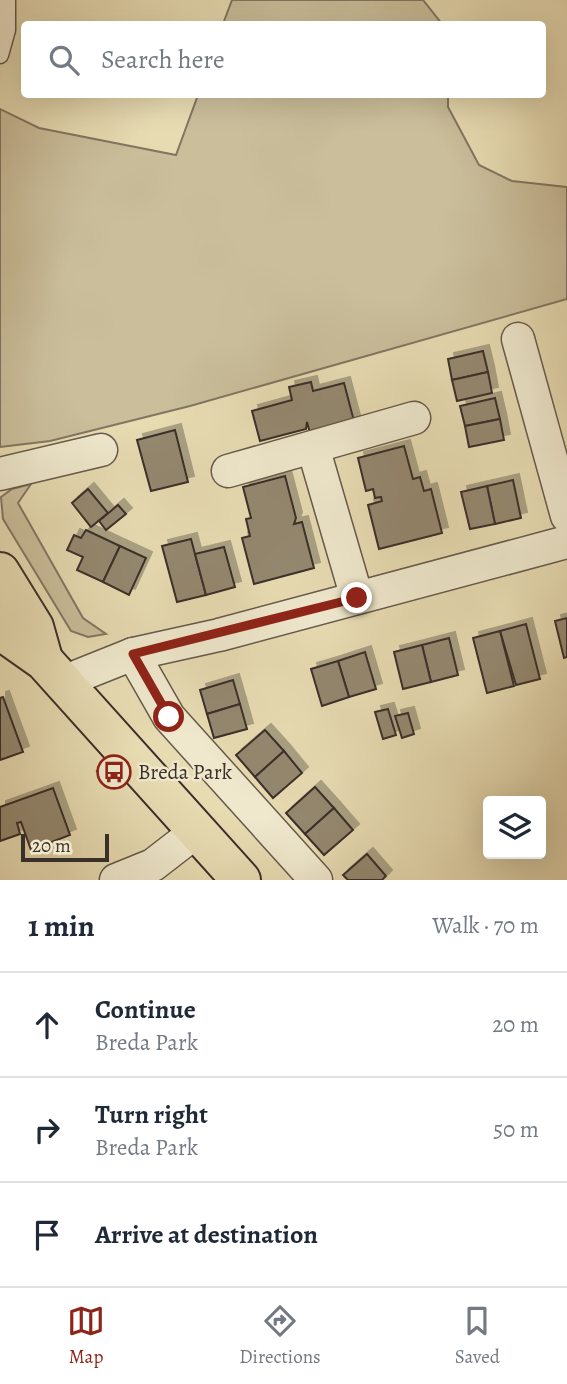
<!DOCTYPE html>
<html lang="en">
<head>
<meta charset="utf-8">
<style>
  :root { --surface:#fff; --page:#f6f6f7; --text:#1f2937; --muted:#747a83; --line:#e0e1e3; --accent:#8f2418 }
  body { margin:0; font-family:Alegreya,serif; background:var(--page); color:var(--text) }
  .controls { position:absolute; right:21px; bottom:21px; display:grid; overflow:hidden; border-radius:7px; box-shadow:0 7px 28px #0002 }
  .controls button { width:63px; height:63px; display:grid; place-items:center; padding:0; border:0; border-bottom:2px solid var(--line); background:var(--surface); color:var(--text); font:35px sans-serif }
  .scale { position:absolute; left:21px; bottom:18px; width:88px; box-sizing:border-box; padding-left:7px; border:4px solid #3b2f29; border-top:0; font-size:19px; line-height:24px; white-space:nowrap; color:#3b2f29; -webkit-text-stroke:5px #efe8cd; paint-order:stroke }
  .stop { position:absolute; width:21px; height:21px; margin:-16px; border:5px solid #8f2418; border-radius:50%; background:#fff }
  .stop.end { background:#8f2418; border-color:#fff; box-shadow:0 2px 7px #0008 }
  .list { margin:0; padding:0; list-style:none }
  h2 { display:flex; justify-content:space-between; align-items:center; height:91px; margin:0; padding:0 28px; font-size:30px }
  h2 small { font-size:23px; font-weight:400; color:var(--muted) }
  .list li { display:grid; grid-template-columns:46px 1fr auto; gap:21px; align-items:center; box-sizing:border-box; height:105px; padding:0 28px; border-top:2px solid var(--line) }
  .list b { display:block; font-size:26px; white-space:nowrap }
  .list p { margin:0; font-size:23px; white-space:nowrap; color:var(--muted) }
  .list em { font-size:23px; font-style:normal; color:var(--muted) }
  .icon { flex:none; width:38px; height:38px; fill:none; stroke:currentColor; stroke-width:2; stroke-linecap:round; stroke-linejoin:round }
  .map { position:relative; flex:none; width:567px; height:880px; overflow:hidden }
  .search { position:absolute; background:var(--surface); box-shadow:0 7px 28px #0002; left:21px; right:21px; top:21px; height:77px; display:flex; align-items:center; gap:18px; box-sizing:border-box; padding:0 24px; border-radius:7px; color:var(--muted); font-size:26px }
  .sheet { height:406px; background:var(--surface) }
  nav { display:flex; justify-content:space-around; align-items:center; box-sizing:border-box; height:98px; border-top:2px solid var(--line); background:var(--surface); font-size:19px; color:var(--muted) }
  nav a { display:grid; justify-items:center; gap:4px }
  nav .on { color:var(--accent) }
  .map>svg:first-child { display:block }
  .green { fill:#cabe9b; stroke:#827662; stroke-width:2 }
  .building { fill:#948870; stroke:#3b2f29; stroke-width:2; filter:url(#shadow) }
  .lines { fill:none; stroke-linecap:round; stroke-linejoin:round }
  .lane-casing { stroke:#665a4b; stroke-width:19 }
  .street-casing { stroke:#665a4b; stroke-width:35 }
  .highway-casing { stroke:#3b2f29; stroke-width:42 }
  .lane { stroke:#efe8cd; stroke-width:16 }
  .street { stroke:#efe8cd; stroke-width:32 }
  .highway { stroke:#e7dbb2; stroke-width:38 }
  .route { stroke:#8f2418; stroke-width:9 }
  .labels { text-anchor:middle; stroke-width:5; stroke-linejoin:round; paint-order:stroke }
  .poi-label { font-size:21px; fill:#3b2f29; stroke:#efe8cd; text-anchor:start }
</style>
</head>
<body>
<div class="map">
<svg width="567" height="880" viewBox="0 0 567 880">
  <defs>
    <filter id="shadow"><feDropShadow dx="6" dy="-6" stdDeviation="0" flood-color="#0004"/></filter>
  </defs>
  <rect width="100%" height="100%" fill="#e7dbb2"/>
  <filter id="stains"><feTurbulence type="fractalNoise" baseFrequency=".00286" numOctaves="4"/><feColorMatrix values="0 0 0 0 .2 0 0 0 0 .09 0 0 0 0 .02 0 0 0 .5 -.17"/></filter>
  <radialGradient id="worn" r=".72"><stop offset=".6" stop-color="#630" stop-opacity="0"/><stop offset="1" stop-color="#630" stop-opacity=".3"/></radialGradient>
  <g class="green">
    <path d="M232,0h191l19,24h-219z"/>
    <path d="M198,95h250v12l31,58 33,16 55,6v112l-377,107 -140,35 -50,6v-338l39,19 137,27z"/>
    <path d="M31,484l-13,19 65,115 23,16 -18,3 -17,-6 -68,-112 -2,-22 11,-8z"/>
  </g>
  <g class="building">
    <path d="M483,351l5,21 -36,8 -4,-21z"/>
    <path d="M488,372l4,21 -35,8 -5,-21z"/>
    <path d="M311,382l2,9 31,-8 11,42 -45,8 -3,-11 -1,7 -46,12 -8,-30 40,-11 -3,-13z"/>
    <path d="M495,398l5,21 -35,7 -5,-20z"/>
    <path d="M500,419l4,21 -35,7 -4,-21z"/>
    <path d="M175,430l13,52 -37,9 -14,-51z"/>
    <path d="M404,446l9,33 7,-2 4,14 7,-2 11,44 -63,16 -11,-44 14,-4 -1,-4 -6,1 -2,-9 -7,2 -8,-33z"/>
    <path d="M285,476l11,42 -2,6 8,-2 12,46 -60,16 -12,-46 8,-2 -4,-17 5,-1 -8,-31z"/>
    <path d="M513,480l8,38 -26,6 -8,-38z"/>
    <path d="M487,486l8,38 -25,5 -9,-37z"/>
    <path d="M88,489l20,24 -17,14 -19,-24z"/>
    <path d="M118,505l8,9 -20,16 -7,-9z"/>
    <path d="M86,530l34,16 -17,36 -26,-12 6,-13 -16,-7 7,-15 7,3z"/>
    <path d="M191,539l15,56 -29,7 -15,-56z"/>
    <path d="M120,546l26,12 -17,37 -26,-13z"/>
    <path d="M224,547l11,40 -29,8 -11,-41z"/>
    <path d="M567,618v39l-3,1 -9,-37z"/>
    <path d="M526,624l14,55 -24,6 -16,-54z"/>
    <path d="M500,631l14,55 -27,7 -14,-55z"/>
    <path d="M449,638l9,37 -27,7 -9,-37z"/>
    <path d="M422,645l9,37 -28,7 -9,-37z"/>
    <path d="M365,652l11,37 -27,8 -11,-36z"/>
    <path d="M338,661l11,36 -27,9 -11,-37z"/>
    <path d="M233,680l7,24 -33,10 -7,-24z"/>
    <path d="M3,697l20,55 -23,8v-62z"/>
    <path d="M240,704l7,25 -33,9 -7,-24z"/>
    <path d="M388,709l8,26 -13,4 -8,-27z"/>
    <path d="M408,713l6,21 -12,4 -7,-22z"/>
    <path d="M265,730l19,21 -29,26 -19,-22z"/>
    <path d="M284,751l18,22 -29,25 -18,-21z"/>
    <path d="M103,765l15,17 -7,6 -14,-17z"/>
    <path d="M315,787l19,21 -29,26 -19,-21z"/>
    <path d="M53,788l17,47 -39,15 -10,-28 -4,1 3,11 -20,7v-34z"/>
    <path d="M334,808l19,22 -29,25 -19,-21z"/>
    <path d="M367,854l19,22 -4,4h-34l-5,-5z"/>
  </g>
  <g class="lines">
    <defs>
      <path id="lane" d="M0,55l7,-25v-30"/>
      <g id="street">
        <path d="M518,339l49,177"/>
        <path d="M313,447l44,151"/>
        <path d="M228,471l186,-53"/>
        <path d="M0,474l101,-24"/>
        <path d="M133,654l36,63 147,163"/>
        <path d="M63,682l70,-28 86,-19 348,-93"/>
        <path d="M116,880l37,-15 44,-34"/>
      </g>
      <g id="highway">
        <path d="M0,572l34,55 9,32"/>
        <path d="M0,625l10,12 34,24 197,219"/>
      </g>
    </defs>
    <use href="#lane" class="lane-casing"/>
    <use href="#street" class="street-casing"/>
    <use href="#highway" class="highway-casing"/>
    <use href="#lane" class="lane"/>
    <use href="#street" class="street"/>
    <use href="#highway" class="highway"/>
  </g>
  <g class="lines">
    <path class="route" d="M169,717l-36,-63 224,-56"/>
  </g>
  <defs>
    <symbol id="bus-ring" viewBox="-11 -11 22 22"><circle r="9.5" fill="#efe8cd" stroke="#8f2418" stroke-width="1.5"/><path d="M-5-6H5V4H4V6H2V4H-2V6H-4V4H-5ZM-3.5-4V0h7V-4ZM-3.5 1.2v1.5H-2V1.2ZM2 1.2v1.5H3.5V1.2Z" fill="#8f2418"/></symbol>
  </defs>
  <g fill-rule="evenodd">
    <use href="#bus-ring" x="95" y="753" width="38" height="38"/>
  </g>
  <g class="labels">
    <g class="poi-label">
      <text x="138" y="779">Breda Park</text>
    </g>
  </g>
  <rect width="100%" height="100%" filter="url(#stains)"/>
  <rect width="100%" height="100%" fill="url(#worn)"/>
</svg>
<div class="controls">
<button><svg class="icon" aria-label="layers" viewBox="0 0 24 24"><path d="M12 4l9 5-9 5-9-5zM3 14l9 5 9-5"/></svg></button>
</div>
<div class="scale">20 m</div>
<div class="stop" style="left:169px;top:717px"></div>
<div class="stop end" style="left:357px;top:598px"></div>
<div class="search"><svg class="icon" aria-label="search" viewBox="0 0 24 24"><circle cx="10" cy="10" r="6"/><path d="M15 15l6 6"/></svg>Search here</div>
</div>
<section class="sheet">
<h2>1 min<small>Walk · 70 m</small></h2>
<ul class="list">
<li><svg class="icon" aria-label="ahead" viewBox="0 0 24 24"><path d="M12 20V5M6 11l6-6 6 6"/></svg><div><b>Continue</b><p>Breda Park</p></div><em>20 m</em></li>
<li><svg class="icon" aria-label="right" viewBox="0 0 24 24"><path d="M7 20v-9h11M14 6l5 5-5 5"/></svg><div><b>Turn right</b><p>Breda Park</p></div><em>50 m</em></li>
<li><svg class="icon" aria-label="arrive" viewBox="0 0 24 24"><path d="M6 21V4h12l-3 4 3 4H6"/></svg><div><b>Arrive at destination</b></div></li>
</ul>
</section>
<nav>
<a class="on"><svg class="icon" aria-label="map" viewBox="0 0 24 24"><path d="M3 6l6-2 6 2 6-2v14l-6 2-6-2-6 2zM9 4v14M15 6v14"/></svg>Map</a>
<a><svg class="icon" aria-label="directions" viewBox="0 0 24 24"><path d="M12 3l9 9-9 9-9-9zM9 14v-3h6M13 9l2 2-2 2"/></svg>Directions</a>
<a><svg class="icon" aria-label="saved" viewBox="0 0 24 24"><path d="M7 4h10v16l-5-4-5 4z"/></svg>Saved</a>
</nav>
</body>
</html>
